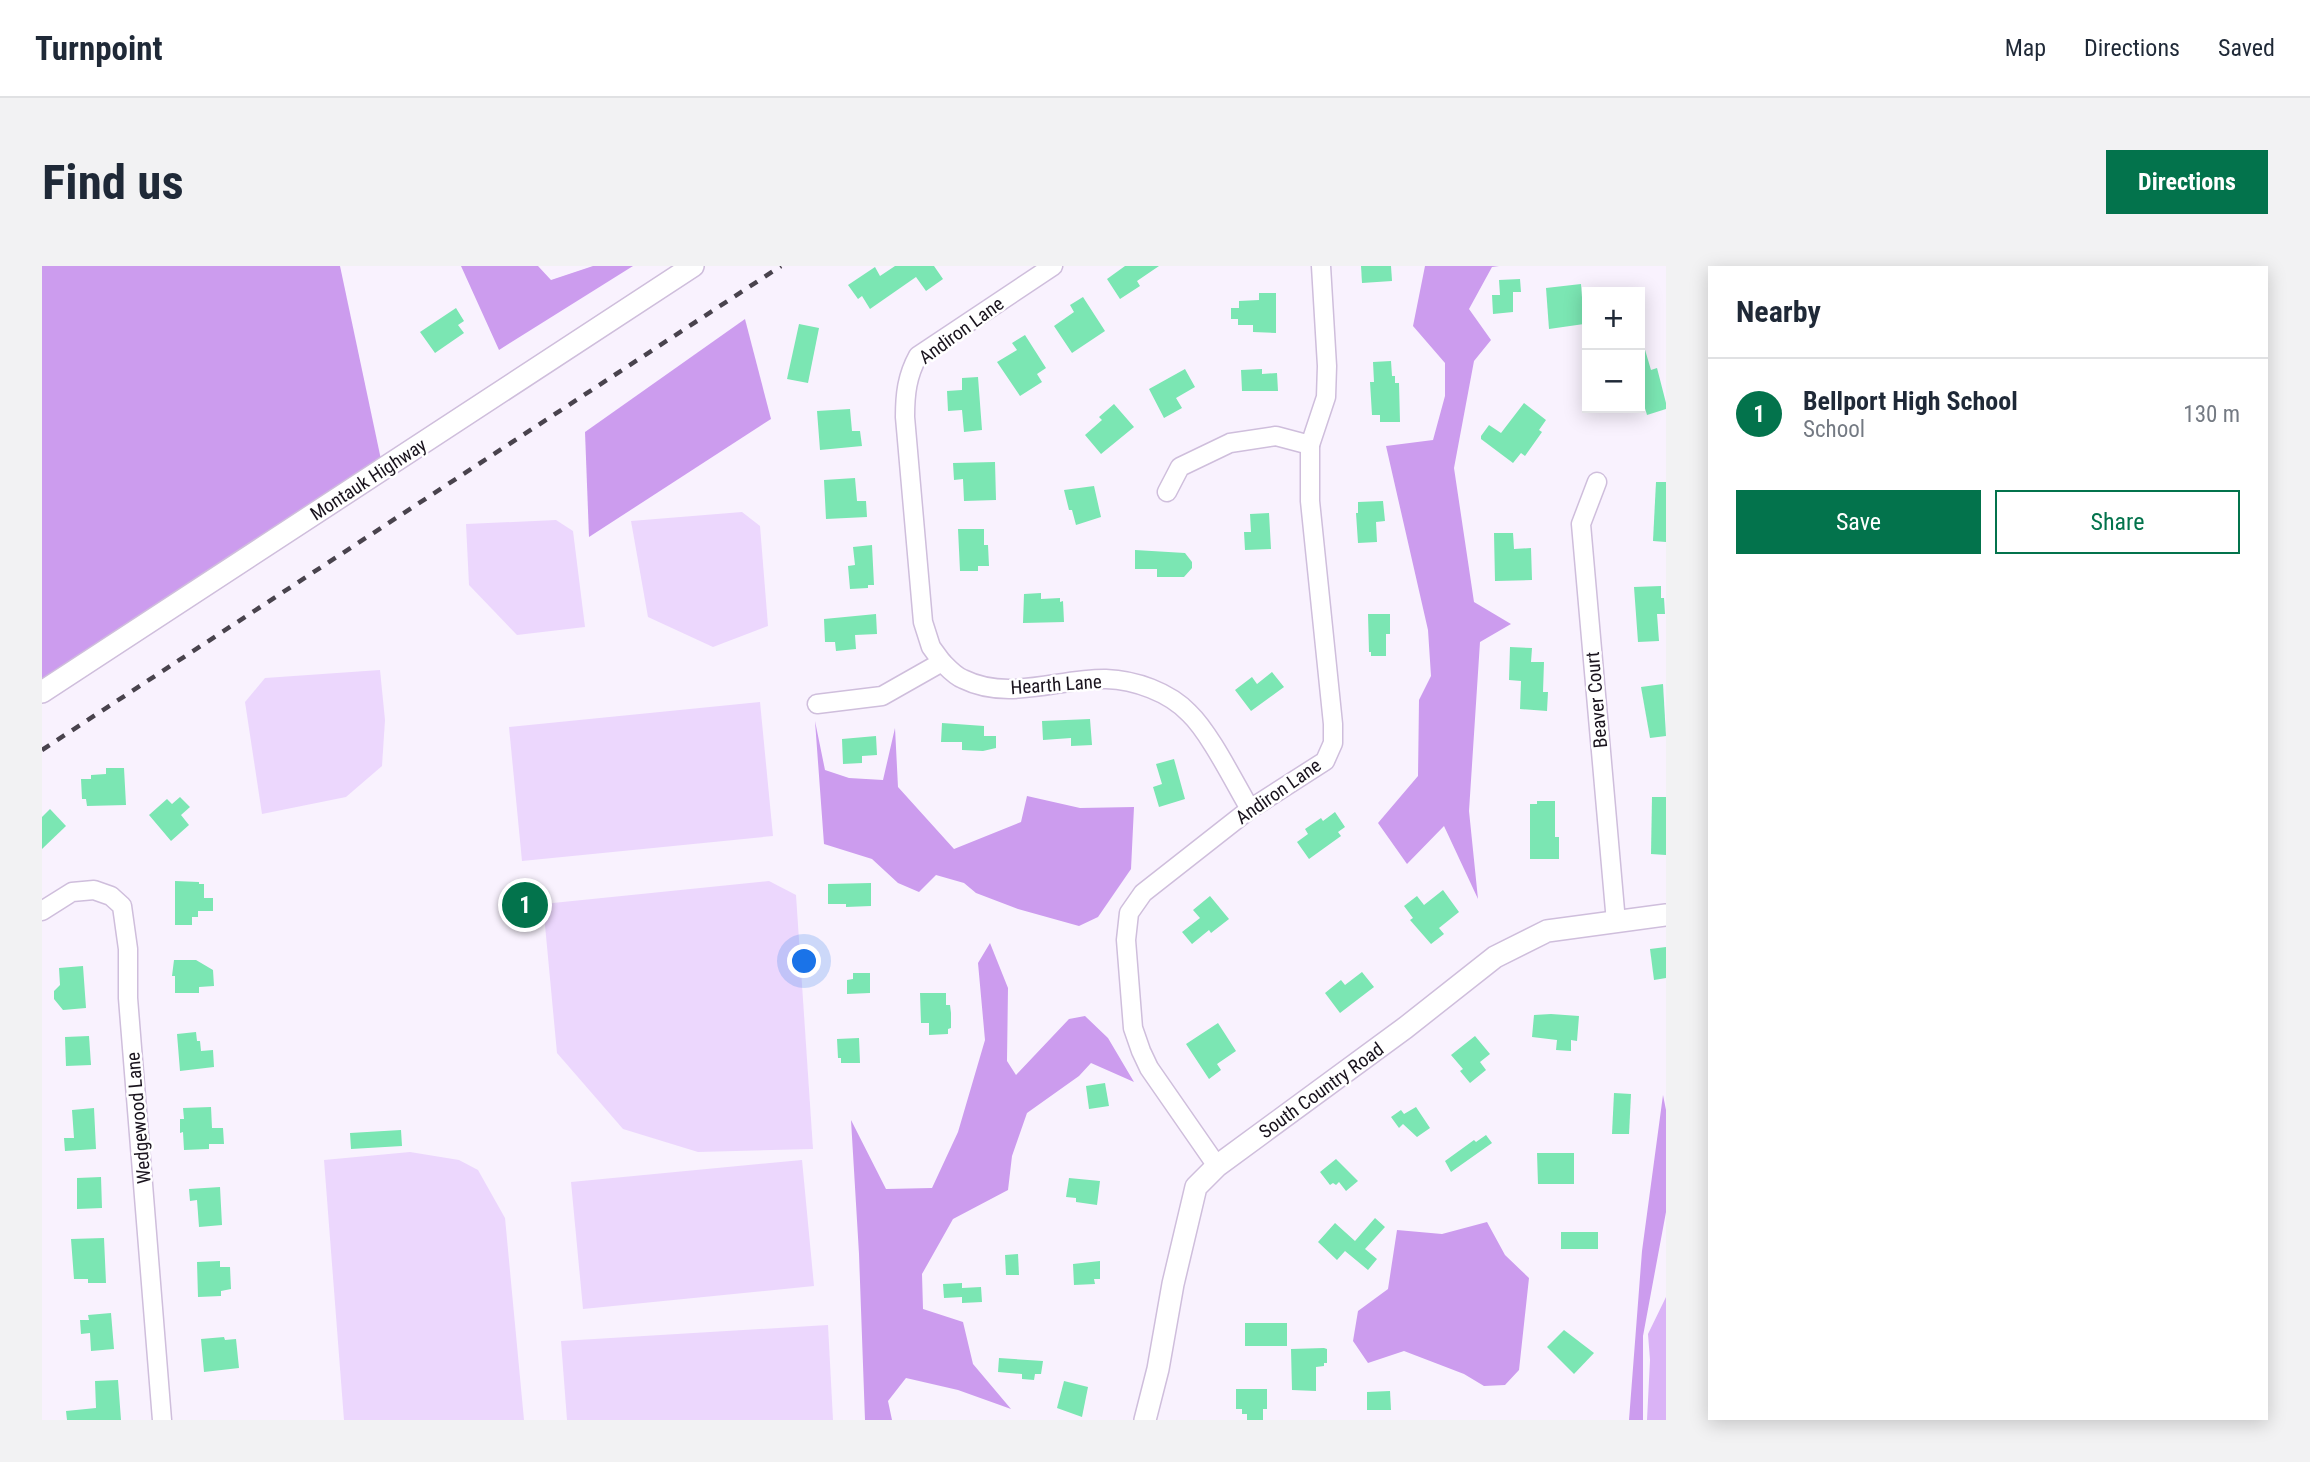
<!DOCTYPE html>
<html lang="en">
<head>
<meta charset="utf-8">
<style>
  :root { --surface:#fff; --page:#f2f2f3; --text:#1f2937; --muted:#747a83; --line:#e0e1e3; --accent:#03734c }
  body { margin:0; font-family:"Roboto Condensed",sans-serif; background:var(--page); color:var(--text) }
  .controls { position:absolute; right:21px; top:21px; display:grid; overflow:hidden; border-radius:0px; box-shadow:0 4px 18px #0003 }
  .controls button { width:63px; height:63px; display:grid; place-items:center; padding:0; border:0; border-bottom:2px solid var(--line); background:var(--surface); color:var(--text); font:35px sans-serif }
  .you { position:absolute; left:763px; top:696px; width:24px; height:24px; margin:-18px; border:5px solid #fff; border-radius:50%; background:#1a73e8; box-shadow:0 0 0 10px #1a73e833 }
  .badge { display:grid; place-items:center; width:46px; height:46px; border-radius:50%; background:var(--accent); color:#fff; font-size:23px; font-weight:700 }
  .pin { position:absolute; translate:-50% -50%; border:4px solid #fff; box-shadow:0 2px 7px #0006 }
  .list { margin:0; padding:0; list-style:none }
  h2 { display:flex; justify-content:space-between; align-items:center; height:91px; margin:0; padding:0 28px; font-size:30px }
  h2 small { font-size:23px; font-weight:400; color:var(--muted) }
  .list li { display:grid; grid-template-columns:46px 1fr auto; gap:21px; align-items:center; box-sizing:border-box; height:112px; padding:0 28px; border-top:2px solid var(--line) }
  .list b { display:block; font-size:26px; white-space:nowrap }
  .list p { margin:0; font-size:23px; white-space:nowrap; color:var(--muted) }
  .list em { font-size:23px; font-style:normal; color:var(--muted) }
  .actions { display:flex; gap:14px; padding:21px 28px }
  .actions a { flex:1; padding:16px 0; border:2px solid var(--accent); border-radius:0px; text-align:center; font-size:24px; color:var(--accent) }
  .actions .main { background:var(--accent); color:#fff }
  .map { position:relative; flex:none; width:1624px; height:1154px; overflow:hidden; border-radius:0px }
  header { display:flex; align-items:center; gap:42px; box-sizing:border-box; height:98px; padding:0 35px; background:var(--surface); border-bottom:2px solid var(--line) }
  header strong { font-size:33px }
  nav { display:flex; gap:38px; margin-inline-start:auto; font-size:24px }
  .intro { display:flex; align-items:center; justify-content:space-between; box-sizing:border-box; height:168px; padding:0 42px }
  h1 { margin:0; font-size:49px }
  .button { padding:18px 32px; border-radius:0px; background:var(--accent); color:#fff; font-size:24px; font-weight:700 }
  main { display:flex; gap:42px; padding:0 42px }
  aside { flex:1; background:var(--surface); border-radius:0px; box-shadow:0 4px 18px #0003 }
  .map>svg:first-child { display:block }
  .green { fill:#ecd7fd }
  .forest { fill:#cc9cee }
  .water { fill:#dab3f6 }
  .building { fill:#7be6b3 }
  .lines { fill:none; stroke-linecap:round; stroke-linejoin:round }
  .minor-casing { stroke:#cfbedc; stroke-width:21 }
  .major-casing { stroke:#cfbedc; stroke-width:24 }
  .minor { stroke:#fff; stroke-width:18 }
  .major { stroke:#fff; stroke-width:21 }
  .rail { stroke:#49434d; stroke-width:4.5; stroke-dasharray:9 9; stroke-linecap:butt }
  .labels { text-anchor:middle; stroke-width:5; stroke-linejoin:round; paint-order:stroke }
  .street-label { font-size:19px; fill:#19131d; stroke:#fff }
</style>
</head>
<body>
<header>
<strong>Turnpoint</strong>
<nav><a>Map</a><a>Directions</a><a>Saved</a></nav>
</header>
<div class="intro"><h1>Find us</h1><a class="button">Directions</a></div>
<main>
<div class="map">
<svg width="1624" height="1154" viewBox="0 0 1624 1154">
  <rect width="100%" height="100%" fill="#f9f2fe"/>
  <g class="green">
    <path d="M700,246l18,14 8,100 -55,21 -65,-30 -17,-96z"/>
    <path d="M514,254l17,11 12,96 -68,8 -48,-50 -3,-61z"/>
    <path d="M338,404l5,50 -3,46 -36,31 -84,17 -17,-112 20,-24z"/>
    <path d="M718,436l13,134 -251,25 -13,-134z"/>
    <path d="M727,615l27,14 17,254 -115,3 -75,-23 -66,-76 -14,-149z"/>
    <path d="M368,886l49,8 19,10 27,48 19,202h-180l-20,-260z"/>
    <path d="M760,894l12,126 -231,23 -12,-127z"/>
    <path d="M786,1059l5,95h-266l-6,-79z"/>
  </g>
  <g class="forest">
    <path d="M0,0h298l43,203 -341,223z"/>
    <path d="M419,0h77l13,14 42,-14h40l-134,84z"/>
    <path d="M1383,0h74l-7,1 -23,42 22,31 -17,21 -20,107 20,134 37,22 -31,18 -11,169 9,88 -34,-73 -37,38 -29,-41 40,-47 1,-76 12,-24 -3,-46 -42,-184 47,-6 12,-44v-33l-32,-37z"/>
    <path d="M703,53l26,100 -182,118 -4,-105z"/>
    <path d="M773,455l10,49 24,8 34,2 12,-52 3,59 56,62 67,-27 6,-26 53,12 54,-1 -3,62 -33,48 -19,9 -61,-17 -42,-16 -12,-10 -28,-8 -17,17 -21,-9 -26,-24 -48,-15z"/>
    <path d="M948,677l18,45 -1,73 9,14 53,-56 16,-3 23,22 26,44 -43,-19 -12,13 -52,37 -15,43 -4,34 -55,29 -31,55 1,35 40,13 10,42 38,45 -53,-19 -52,-12 -18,23 4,19h-27l-6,-166 -8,-134 35,69 46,-1 26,-56 27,-92 -7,-77z"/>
    <path d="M1621,829l3,15v102l-23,124v84h-14l13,-169z"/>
    <path d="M1445,956l18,33 24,23 -10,92 -14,15 -21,1 -20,-12 -60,-23 -36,12 -15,-22 5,-30 30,-22 9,-59 45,4z"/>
  </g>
  <path class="water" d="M1624,1031v123h-19l3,-60 -2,-26z"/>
  <g class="building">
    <path d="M853,0h39l9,13 -17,12 -10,-14 -46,32 -8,-13 -4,3 -10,-14 27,-18 5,9z"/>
    <path d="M1083,0h34l-22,15 3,5 -20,13 -13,-20z"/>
    <path d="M1319,0h30l1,15 -30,2z"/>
    <path d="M1478,13l1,13h-8v20l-20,2 -1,-19h8l-1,-15z"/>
    <path d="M1539,18l3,40 -35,5 -3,-41z"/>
    <path d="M1217,27h17v40l-23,-1v-7h-15v-6h-7v-11h8v-7l20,-1z"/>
    <path d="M1041,31l22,34 -33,22 -18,-27 20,-14 -4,-7z"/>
    <path d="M414,42l8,13 -6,4 6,8 -29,20 -15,-21z"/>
    <path d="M757,58l20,4 -11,55 -21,-4z"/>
    <path d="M983,69l21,33 -9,6 5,8 -22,14 -23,-34 20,-12 -5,-7z"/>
    <path d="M1601,77l8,27 6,-2 9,35v6l-19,6 -5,-17 -2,1v-55z"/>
    <path d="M1349,95l1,15h3v7h4l1,39h-20v-7h-8l-2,-33h4l-1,-20z"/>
    <path d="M1143,103l10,18 -19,11 6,10 -18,10 -15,-29z"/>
    <path d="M1220,103v5l15,-1 1,18h-36l-1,-21z"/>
    <path d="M936,111l4,53 -18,2 -2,-22 -14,1 -1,-20 15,-1v-12z"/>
    <path d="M1482,137l22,17 -7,10 3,2 -17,24 -4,-3 -8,10 -32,-24v-3l8,-11 12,8z"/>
    <path d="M1072,138l20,23 -33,27 -16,-19 17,-15 -3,-3z"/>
    <path d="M808,143l2,22h8l2,15 -42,4 -3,-39z"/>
    <path d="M953,196l1,38 -32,1 -1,-22 -9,1 -1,-17z"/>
    <path d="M813,212l2,23h9l1,16 -41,2 -2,-39z"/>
    <path d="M1614,216h10v60l-13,-1z"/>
    <path d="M1052,220l7,31 -25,8 -4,-15h-3l-5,-20z"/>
    <path d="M1341,235l2,20 -9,1 1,20 -19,1 -2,-30h2v-11z"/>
    <path d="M1227,247l2,36 -26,1 -1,-18h7l-1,-18z"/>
    <path d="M916,263h26v16h4l1,21h-11v5h-18z"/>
    <path d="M1452,267h19l1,16 17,-1 1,32 -37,1z"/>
    <path d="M830,279l2,40h-6v3l-18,1 -2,-23 7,-1 -2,-18z"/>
    <path d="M1093,284l50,3 7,9v6l-8,9h-27v-8h-22z"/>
    <path d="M1619,320v12h3l1,16h-8l2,27 -21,1 -4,-55z"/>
    <path d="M999,327v6l19,-1v4l3,-1 1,21 -41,1 1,-29z"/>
    <path d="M834,348l1,20 -22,1 1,14 -20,2 -1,-9h-10l-1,-23z"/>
    <path d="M1326,348h22v20h-4v22h-15v-4h-2z"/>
    <path d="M1468,381l22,1 -1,14h13l-1,30h5l-1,19 -27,-2 1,-28 -12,-1z"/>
    <path d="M1230,406l12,15 -33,24 -16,-21 17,-13 5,7z"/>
    <path d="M1621,418l3,52 -16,2 -9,-51z"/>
    <path d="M1048,453l2,26 -21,1v-8l-28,2 -1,-19z"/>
    <path d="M900,457l42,3v10h12v12l-13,3 -21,-1v-8h-21z"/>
    <path d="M834,470l1,19 -15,1v7l-19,1 -1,-25z"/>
    <path d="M1132,493l11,40 -26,8 -6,-20 9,-3 -6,-20z"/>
    <path d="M64,502h18l2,37 -39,1 -1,-7h-4l-1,-20h10v-4l15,-1z"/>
    <path d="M138,531l10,10 -9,8 8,10 -18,16 -22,-26 18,-16 5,5z"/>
    <path d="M1610,531h14v58l-15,-1z"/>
    <path d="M1495,535h18v36h4v22h-29v-55h7z"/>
    <path d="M8,543l16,17 -24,23v-32z"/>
    <path d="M1293,546l10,15 -7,5 3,4 -32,23 -12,-17 11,-8 -3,-5 16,-11 2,3z"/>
    <path d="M133,615l24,1v2h5v14h9v13h-15v6h-6v8h-17z"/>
    <path d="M829,617v23l-25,1v-3h-18v-20z"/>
    <path d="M1401,624l16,22 -20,16 5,6 -13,10 -21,-24 3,-2 -9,-12 13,-10 7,9z"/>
    <path d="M1168,630l19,23 -18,14 -2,-3 -17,14 -10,-12 18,-14 -7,-8z"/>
    <path d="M1624,681v31l-12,2 -4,-31z"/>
    <path d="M132,694h22l17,10 1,16 -15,1v6h-24v-17h-3z"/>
    <path d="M41,700l3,42 -23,2 -9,-11v-8l6,-6 -1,-17z"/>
    <path d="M1320,706l12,15 -34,26 -15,-20 16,-13 4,5z"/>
    <path d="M811,707h17v20l-23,1v-14l6,-1z"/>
    <path d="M878,727h26v12h4l1,8v15l-3,1v5l-19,1v-12h-8z"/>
    <path d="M1509,748l28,2 -2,25 -6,-1v11l-15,-1 1,-10 -25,-3 2,-22z"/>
    <path d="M1176,757l18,28 -19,13 4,6 -12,9 -23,-35z"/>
    <path d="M154,766l1,9h3l1,10 12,-1 1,17 -34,4 -3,-37z"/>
    <path d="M47,770l2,29 -25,1 -1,-29z"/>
    <path d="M1433,770l15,18 -10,8 6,8 -16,13 -10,-12 3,-2 -12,-14z"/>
    <path d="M817,772l1,25h-19v-5h-3l-1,-19z"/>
    <path d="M1063,817l4,23 -20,3 -3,-23z"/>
    <path d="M1572,827l17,1 -2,40h-17z"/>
    <path d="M169,841l1,21h11l1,16h-15v5l-25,1 -1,-18 -3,1v-14h4l-1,-11z"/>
    <path d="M1374,841l14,21 -13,9 -14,-13 -4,4 -8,-11 10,-7 3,4z"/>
    <path d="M52,842l2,41 -31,2 -1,-13h10l-2,-28z"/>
    <path d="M359,864l1,16 -51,3 -1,-16z"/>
    <path d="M1444,869l6,8 -41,29 -6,-11 29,-21 2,2z"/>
    <path d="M1495,887h37v31h-36z"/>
    <path d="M1294,893l22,22 -12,10 -7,-9 -3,3 -3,-2 -3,2 -10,-13z"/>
    <path d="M59,911l1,31 -25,1v-31z"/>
    <path d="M1027,912l31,3 -3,24 -21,-3v-4l-10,-1z"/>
    <path d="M178,921l2,38 -23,2 -2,-27 -7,1 -1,-12z"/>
    <path d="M1333,952l10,9 -20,22 12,10 -9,11 -23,-19 -8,9 -19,-18 17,-19 20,18z"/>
    <rect x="1519" y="966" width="37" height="17"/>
    <path d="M62,972l2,45h-18v-4h-14l-3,-40z"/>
    <path d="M976,988l1,21h-13l-1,-20z"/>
    <path d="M178,995v6h10l1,22 -10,2v5l-23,1 -1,-35z"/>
    <path d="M1058,995v18h-6l1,5 -21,1 -1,-21z"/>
    <path d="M920,1017v5l19,-1 1,15 -20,1v-6l-18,1 -1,-14z"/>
    <path d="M69,1047l3,36 -23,2 -1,-18 -9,1 -1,-14h9l-1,-5z"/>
    <rect x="1203" y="1057" width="42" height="23"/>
    <path d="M1522,1064l30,23 -20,21 -27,-27z"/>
    <path d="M182,1071l1,3 11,-1 3,29 -35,4 -3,-33z"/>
    <path d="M1282,1082l3,1v14h-3v3l-8,1v24l-24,-1 -1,-41z"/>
    <path d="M957,1092l44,3 -2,13h-6l-1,6 -12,-1v-5l-24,-2z"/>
    <path d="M76,1114l3,40h-54l-1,-9 30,-3 -1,-27z"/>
    <path d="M1022,1115l24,6 -6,30 -25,-9z"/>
    <path d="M1194,1123h31v20h-4v11h-16v-6h-5v-5h-6z"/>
    <path d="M1348,1125l1,19h-24v-18z"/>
  </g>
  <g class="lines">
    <defs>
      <g id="minor">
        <path d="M1555,216l-16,42 35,398"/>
        <path d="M1125,226l13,-25 50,-24 46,-7 34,9"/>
        <path d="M900,396l-11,-15 -8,-25 -18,-205c0,-23 2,-41 13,-61l135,-90"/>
        <path d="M775,438l65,-8 60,-34c6,6 13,14 21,17 46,23 96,-1 143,0 29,1 63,13 83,34 21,20 45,69 61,96"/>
        <path d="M0,645l30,-19 22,-2 17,6 11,10 6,43v49l34,422"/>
        <path d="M1175,900l-68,-98 -8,-17 -8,-23 -7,-88 3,-27 14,-20 107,-84 75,-48 8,-18v-19l-23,-223v-56l16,-48 1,-31 -6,-100"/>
      </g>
      <g id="major">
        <path d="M0,426l651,-426"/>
        <path d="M1103,1154l13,-51 15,-85 23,-97 21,-21 188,-138 90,-71 52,-26 119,-16"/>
      </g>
    </defs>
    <use href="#minor" class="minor-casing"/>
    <use href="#major" class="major-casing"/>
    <use href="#minor" class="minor"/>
    <use href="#major" class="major"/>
    <path class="rail" d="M0,484l739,-484"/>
  </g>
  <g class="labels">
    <g class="street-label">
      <text transform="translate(919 64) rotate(-36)" y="7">Andiron Lane</text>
      <text transform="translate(326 213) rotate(-33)" y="7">Montauk Highway</text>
      <text transform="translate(1014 418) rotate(-4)" y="7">Hearth Lane</text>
      <text transform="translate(1554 434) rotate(-95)" y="7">Beaver Court</text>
      <text transform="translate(1236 525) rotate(-35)" y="7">Andiron Lane</text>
      <text transform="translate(1279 824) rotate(-36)" y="7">South Country Road</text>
      <text transform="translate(96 852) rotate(-95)" y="7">Wedgewood Lane</text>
    </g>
  </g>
</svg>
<div class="controls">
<button>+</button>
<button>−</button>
</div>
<div class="you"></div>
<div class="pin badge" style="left:483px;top:639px">1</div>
</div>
<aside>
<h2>Nearby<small></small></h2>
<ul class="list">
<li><span class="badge">1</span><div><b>Bellport High School</b><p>School</p></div><em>130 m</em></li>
</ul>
<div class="actions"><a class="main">Save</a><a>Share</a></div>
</aside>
</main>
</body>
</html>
